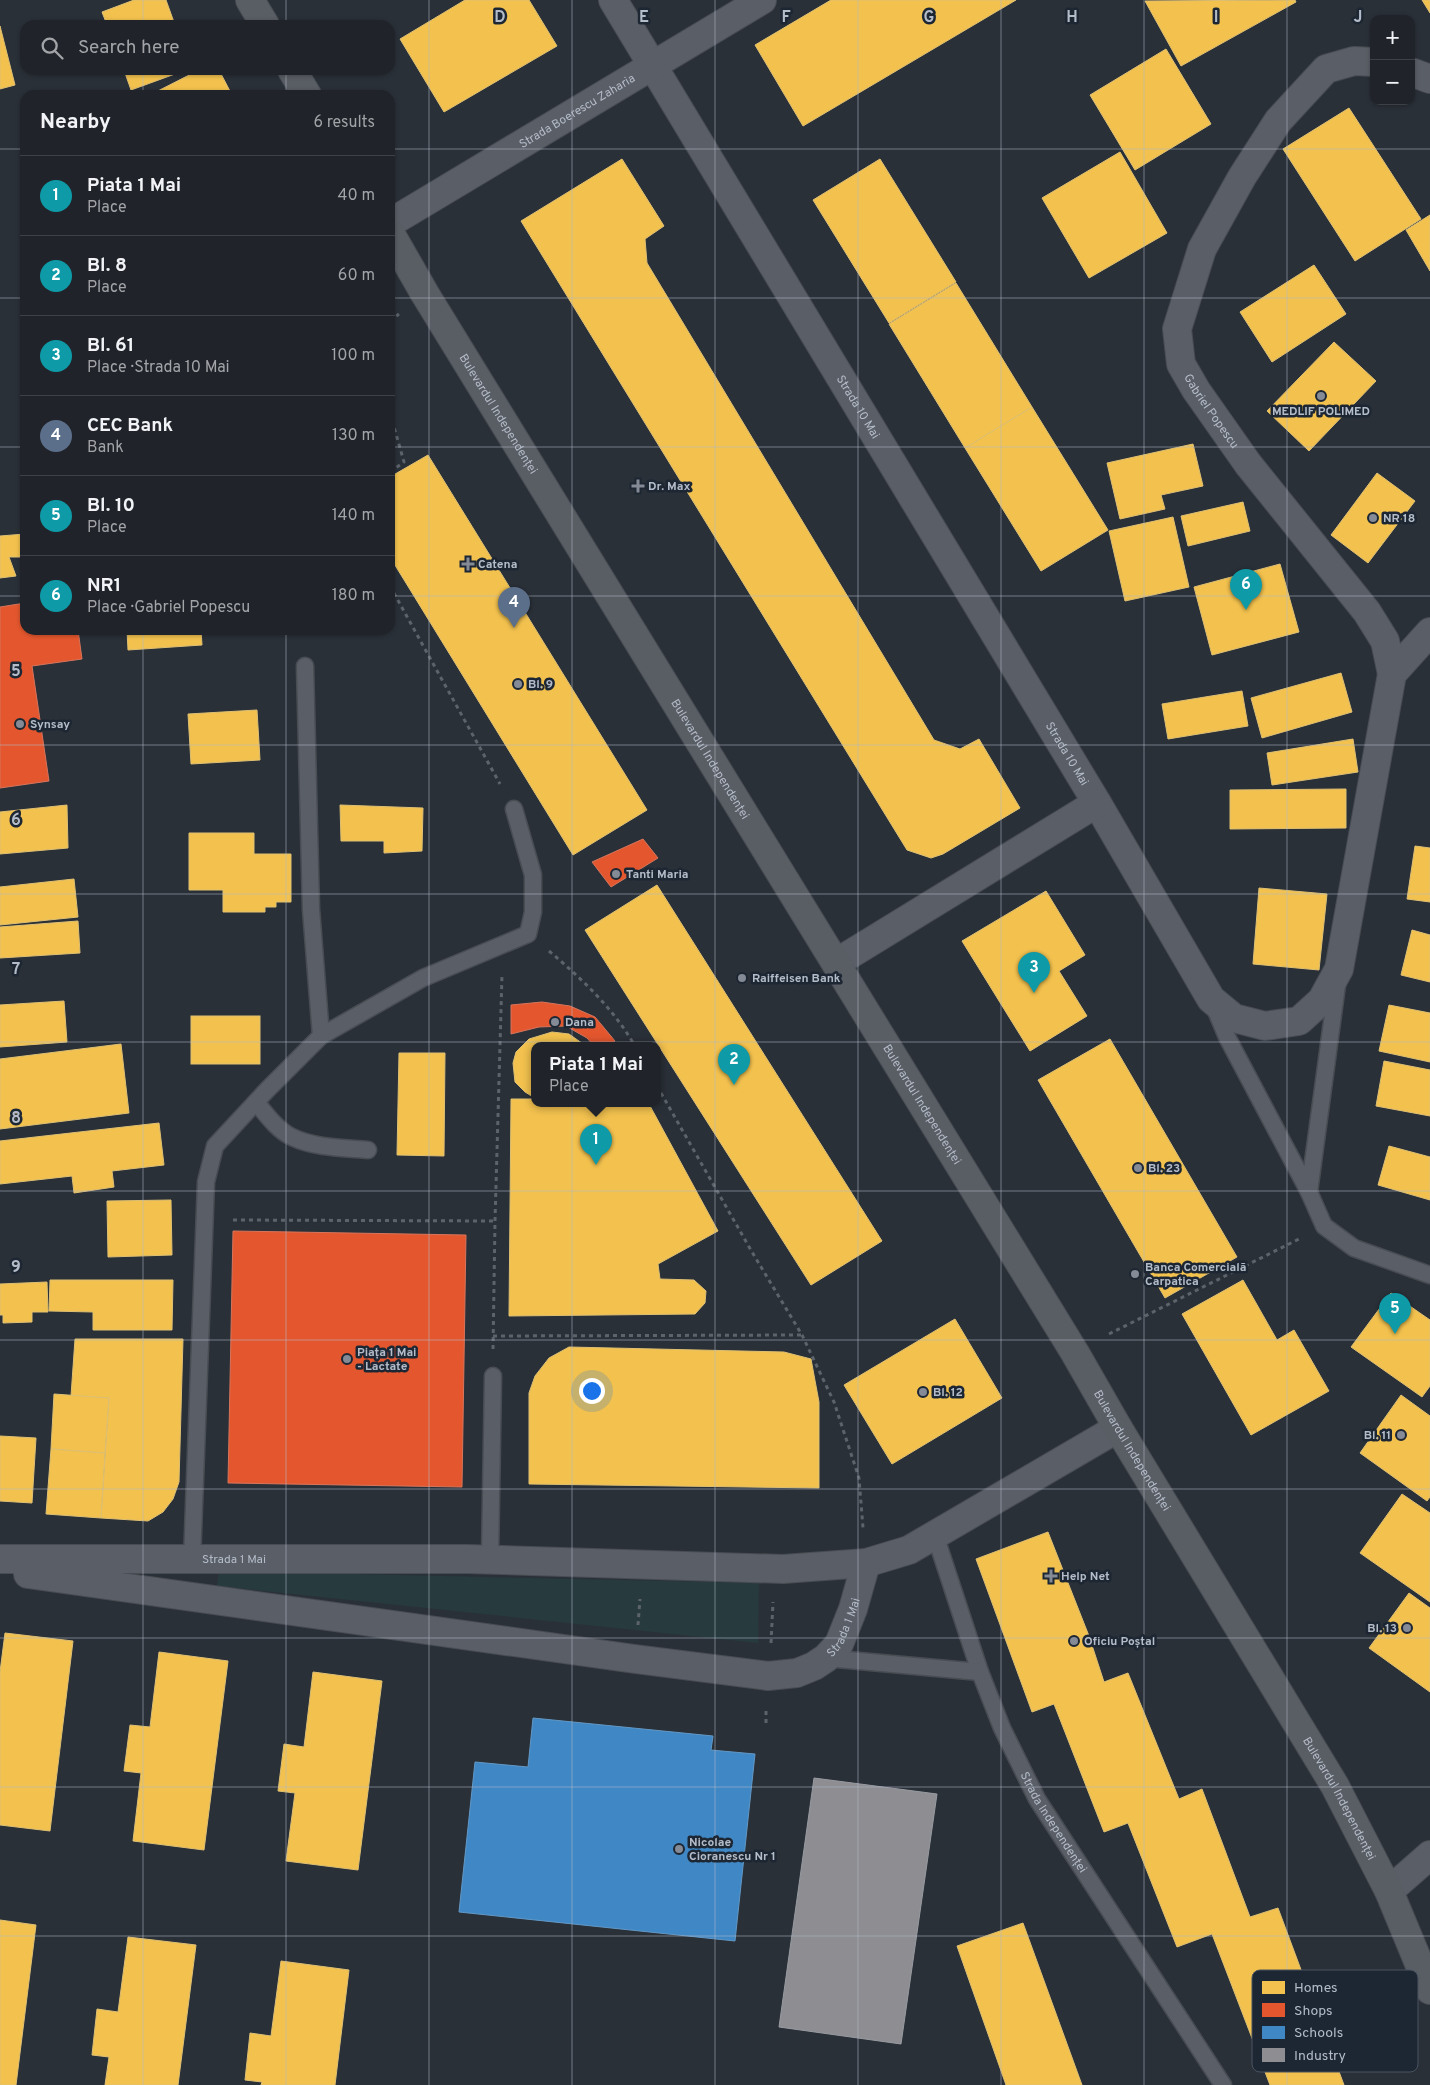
<!DOCTYPE html>
<html lang="en">
<head>
<meta charset="utf-8">
<style>
  :root { --surface:#20242a; --page:#282c32; --text:#f1f3f6; --muted:#a2a4a8; --line:#3d4147; --accent:#8bbbb9 }
  body { margin:0; font-family:Overpass,sans-serif; background:var(--page); color:var(--text) }
  .controls { position:absolute; right:15px; top:15px; display:grid; overflow:hidden; border-radius:10px; box-shadow:0 1px 4px #0004 }
  .controls button { width:45px; height:45px; display:grid; place-items:center; padding:0; border:0; border-bottom:1px solid var(--line); background:var(--surface); color:var(--text); font:25px sans-serif }
  .you { position:absolute; left:591px; top:1390px; width:18px; height:18px; margin:-12px; border:4px solid #fff; border-radius:50%; background:#1a73e8; box-shadow:0 0 0 8px #1a73e833 }
  .badge { display:grid; place-items:center; width:32px; height:32px; border-radius:50%; background:var(--accent); color:#fff; font-size:16px; font-weight:700 }
  .pin { position:absolute; translate:-50% -41px; filter:drop-shadow(0 1px 2px #0008) }
  .pin::after { content:''; position:absolute; top:26px; width:18px; height:15px; background:inherit; clip-path:polygon(0 0,100% 0,50% 100%) }
  .popup { position:absolute; left:531px; top:1042px; width:130px; height:65px; box-sizing:border-box; display:grid; place-content:center; border-radius:10px; background:var(--surface); filter:drop-shadow(0 1px 4px #0005); font-size:16px; white-space:nowrap; color:var(--muted) }
  .popup b { font-size:19px; color:var(--text) }
  .popup::after { content:''; position:absolute; left:50%; top:100%; margin-left:-10px; border:10px solid transparent; border-top-color:var(--surface) }
  .list { margin:0; padding:0; list-style:none }
  h2 { display:flex; justify-content:space-between; align-items:center; height:65px; margin:0; padding:0 20px; font-size:21px }
  h2 small { font-size:16px; font-weight:400; color:var(--muted) }
  .list li { display:grid; grid-template-columns:32px 1fr auto; gap:15px; align-items:center; box-sizing:border-box; height:80px; padding:0 20px; border-top:1px solid var(--line) }
  .list b { display:block; font-size:19px; white-space:nowrap }
  .list p { margin:0; font-size:16px; white-space:nowrap; color:var(--muted) }
  .list em { font-size:16px; font-style:normal; color:var(--muted) }
  .icon { flex:none; width:28px; height:28px; fill:none; stroke:currentColor; stroke-width:2; stroke-linecap:round; stroke-linejoin:round }
  .map { position:relative; flex:none; width:1430px; height:2085px; overflow:hidden }
  .search { position:absolute; background:var(--surface); box-shadow:0 1px 4px #0004; left:20px; top:20px; width:375px; height:55px; display:flex; align-items:center; gap:12px; box-sizing:border-box; padding:0 18px; border-radius:15px; color:var(--muted); font-size:19px }
  .panel { position:absolute; background:var(--surface); box-shadow:0 1px 4px #0004; left:20px; top:90px; width:375px; height:545px; border-radius:15px }
  .map>svg:first-child { display:block }
  .green { fill:#273a3e }
  .homes { fill:#f2c14e; stroke:#dfc073 }
  .shops { fill:#e4572e; stroke:#d6755c }
  .schools { fill:#3f88c5; stroke:#6298c6 }
  .industry { fill:#8d8d92; stroke:#999ba2 }
  .lines { fill:none; stroke-linecap:round; stroke-linejoin:round }
  .lane-casing { stroke:#484c53; stroke-width:19 }
  .street-casing { stroke:#484c53; stroke-width:30 }
  .secondary-casing { stroke:#484c53; stroke-width:30 }
  .path { stroke:#5d636a; stroke-width:3; stroke-dasharray:4 4; stroke-linecap:butt }
  .lane { stroke:#5a5e66; stroke-width:16 }
  .street { stroke:#5a5e66; stroke-width:28 }
  .secondary { stroke:#595d64; stroke-width:28 }
  .grid { fill:none; stroke:#b4bcc9; stroke-width:1; stroke-opacity:0.55 }
  .poi-dot { fill:#848b96; stroke:#1d2633; stroke-width:2 }
  .labels { text-anchor:middle; stroke-width:5; stroke-linejoin:round; paint-order:stroke }
  .street-label { font-size:12px; fill:#b4bcc9; stroke:#1d2633 }
  .poi-label { font-size:12px; font-weight:bold; fill:#b4bcc9; stroke:#1d2633; text-anchor:start }
  .key { fill:#1d2633; stroke:#4a5360; stroke-width:1 }
  .key-label { font-size:14px; fill:#b4bcc9 }
  .grid-label { font-size:16px; text-anchor:middle; font-weight:bold; fill:#b4bcc9; stroke:#1d2633; stroke-width:5; stroke-linejoin:round; paint-order:stroke }
</style>
</head>
<body>
<div class="map">
<svg width="1430" height="2085" viewBox="0 0 1430 2085">
  <rect width="100%" height="100%" fill="#2a3038"/>
  <path class="green" d="M219,1571l540,12 -1,60 -541,-57z"/>
  <g class="homes">
    <path d="M134,0h32l9,25h-68l-5,-13z"/>
    <path d="M465,0h64l28,46 -113,66 -44,-73z"/>
    <path d="M831,0h185l-213,126 -48,-81z"/>
    <path d="M1295,0l1,2 -115,64 -36,-65z"/>
    <path d="M1422,0h8v13z"/>
    <path d="M0,26l15,59 -15,4z"/>
    <path d="M1166,49l45,75 -76,46 -45,-75z"/>
    <path d="M124,70h62l-55,20z"/>
    <path d="M199,70h20l13,25h-82z"/>
    <path d="M1349,108l72,111 -66,42 -72,-112z"/>
    <path d="M1120,152l47,81 -78,45 -47,-80z"/>
    <path d="M622,159l42,67 -19,13 2,24 287,477 26,9 19,-10 41,69 -77,46 -12,4 -24,-8 -386,-629z"/>
    <path d="M880,159l76,123 -67,41 -76,-123z"/>
    <path d="M1430,215v56l-24,-41z"/>
    <path d="M1314,265l32,49 -74,48 -32,-50z"/>
    <path d="M956,283l76,124 -67,41 -76,-124z"/>
    <path d="M1334,342l42,39 -67,70 -42,-40z"/>
    <path d="M1032,407l76,123 -67,41 -76,-123z"/>
    <path d="M1193,444l10,42 -42,9 4,14 -45,10 -13,-56z"/>
    <path d="M428,455l219,355 -74,45 -183,-298v-80z"/>
    <path d="M1377,473l38,28 -47,62 -37,-28z"/>
    <path d="M1243,502l7,29 -62,15 -7,-30z"/>
    <path d="M1173,517l16,70 -64,14 -16,-70z"/>
    <path d="M25,534v23h-16l7,19 -16,2v-42z"/>
    <path d="M1280,564l19,68 -87,23 -18,-68z"/>
    <path d="M127,630h74l1,15 -74,5z"/>
    <path d="M1341,673l11,39 -90,26 -11,-40z"/>
    <path d="M1242,691l6,35 -80,13 -6,-35z"/>
    <path d="M257,710l3,50 -69,4 -3,-50z"/>
    <path d="M1353,739l5,33 -86,13 -5,-32z"/>
    <path d="M1346,789v39l-116,1v-39z"/>
    <path d="M67,805l1,43 -68,6v-42z"/>
    <path d="M340,805l83,3 -1,43 -38,2v-12h-43z"/>
    <path d="M189,833h65v21h37v48h-15v5h-11v5h-42v-22h-34z"/>
    <path d="M1415,846l15,2v54l-23,-3z"/>
    <path d="M74,879l4,38 -78,8v-38z"/>
    <path d="M657,885l225,356 -71,44 -226,-355z"/>
    <path d="M1259,888l68,6 -8,76 -66,-6z"/>
    <path d="M1046,891l39,64 -26,16 28,45 -57,35 -68,-110z"/>
    <path d="M78,921l2,32 -80,5v-31z"/>
    <path d="M1412,930l18,5v47l-29,-7z"/>
    <path d="M64,1001l3,41 -67,5v-42z"/>
    <path d="M1389,1005l41,8v49l-51,-11z"/>
    <rect x="191" y="1016" width="69" height="48"/>
    <path d="M552,1032l17,2 17,12h-51v52l-10,-6 -10,-10 -2,-19 3,-11 13,-13z"/>
    <path d="M1110,1039l127,218 -72,41 -127,-218z"/>
    <path d="M121,1044l8,69 -129,16v-70z"/>
    <path d="M399,1053h46l-1,103 -47,-1z"/>
    <path d="M1384,1061l46,9v46l-54,-10z"/>
    <path d="M511,1099h24v5h114l69,127 -60,33 2,15 34,1 12,11 -1,12 -10,11 -186,2z"/>
    <path d="M159,1123l5,42 -52,6 2,16 -40,6 -2,-17 -72,8v-43z"/>
    <path d="M1389,1146l41,11v43l-52,-15z"/>
    <path d="M171,1200l1,55 -64,2 -1,-56z"/>
    <path d="M50,1280h123l-1,50h-79v-18l-44,-1z"/>
    <path d="M1243,1280l34,60 17,-10 35,61 -78,44 -69,-121z"/>
    <path d="M47,1282l1,30h-16v10l-29,1v-8h-3v-31z"/>
    <path d="M1391,1293l39,27v66l-8,11 -71,-50z"/>
    <path d="M955,1319l47,79 -110,66 -48,-79z"/>
    <path d="M75,1339h108l-4,143 -6,17 -10,13 -15,9 -47,-3 8,-120 -38,-2z"/>
    <path d="M569,1347l215,5 27,7 8,43v86l-290,-4v-91l6,-17 14,-18z"/>
    <path d="M54,1394l55,4 -4,55 -54,-4z"/>
    <path d="M1401,1395l29,21v81l-3,4 -67,-48z"/>
    <path d="M0,1436l36,2 -4,65 -32,-2z"/>
    <path d="M51,1449l54,4 -4,65 -55,-4z"/>
    <path d="M1402,1494l28,19v89l-70,-49z"/>
    <path d="M1048,1532l41,104 15,46 24,-9 51,126 23,-10 48,128 28,-9 66,177h-74l-58,-151 -35,13 -49,-124 -24,9 -50,-128 -22,8 -56,-153z"/>
    <path d="M1409,1593l21,15v84l-61,-44z"/>
    <path d="M5,1633l68,8 -23,190 -50,-6v-153z"/>
    <path d="M159,1652l69,9 -24,189 -71,-9 8,-68 -17,-2 6,-46 20,2z"/>
    <path d="M313,1672l69,9 -24,189 -72,-9 9,-68 -17,-2 6,-47 20,3z"/>
    <path d="M0,1920l36,5 -20,160h-16z"/>
    <path d="M1023,1923l59,162h-76l-49,-139z"/>
    <path d="M128,1937l68,8 -18,140h-73l4,-28 -17,-2 5,-46 21,3z"/>
    <path d="M281,1961l68,9 -14,115h-74l1,-3 -17,-2 5,-47 21,3z"/>
  </g>
  <g class="shops">
    <path d="M25,603v27h53l4,29 -50,7 17,115 -49,7v-181z"/>
    <path d="M643,839l15,19 -47,29 -19,-25z"/>
    <path d="M542,1002l28,4 25,11 20,24 -8,5h-13l-7,-8 -21,-12 -27,1 -28,7v-29z"/>
    <path d="M233,1231l233,4 -4,252 -234,-4z"/>
  </g>
  <path class="schools" d="M533,1718l180,18 -2,14 44,4 -20,187 -276,-29 16,-150 53,5z"/>
  <path class="industry" d="M814,1778l123,16 -36,250 -122,-17z"/>
  <g class="lines">
    <defs>
      <g id="lane">
        <path d="M305,666l6,243 10,127"/>
        <path d="M1214,1006l13,31 82,155 28,-207"/>
        <path d="M256,1102c10,12 21,28 36,35 22,11 53,11 76,13"/>
        <path d="M1309,1192l15,34 30,22 76,27"/>
        <path id="s1" d="M935,1535l45,137 22,56 35,71 186,286"/>
        <path d="M490,1559l3,-183"/>
        <path d="M192,1560l14,-378 9,-36 52,-56 54,-54 102,-58 105,-44 5,-22v-37l-19,-66"/>
        <path d="M826,1658l154,14"/>
      </g>
      <g id="street">
        <path id="s2" d="M613,0l484,803 114,196 23,19 31,8 34,-5 23,-21 17,-31 53,-295 38,-42"/>
        <path id="s3" d="M1374,62l-20,-1 -28,8 -48,52 -36,56 -40,72 -25,80 4,35 15,26 52,74 119,148 18,29 7,33"/>
        <path d="M1411,72l19,7"/>
        <path id="s4" d="M390,223l372,-223"/>
        <path d="M836,963l261,-160"/>
        <path id="s5" d="M0,1559h467l316,10 83,-6 43,-13 209,-122"/>
        <path id="s6" d="M28,1574l607,85 133,17 29,-3 17,-7 12,-8 13,-14 14,-35 13,-46"/>
        <path d="M1389,1891l41,-36"/>
      </g>
      <g id="secondary">
        <path d="M250,0l15,25"/>
        <path d="M292,70l15,25"/>
        <path id="s7" d="M390,233l35,61 650,1059 43,75 217,358 54,105 41,99"/>
      </g>
    </defs>
    <use href="#lane" class="lane-casing"/>
    <use href="#street" class="street-casing"/>
    <use href="#secondary" class="secondary-casing"/>
    <g class="path">
      <path d="M390,321l9,-7"/>
      <path d="M390,413l14,49 -14,10"/>
      <path d="M390,586l110,198"/>
      <path d="M549,951c33,28 64,57 86,95"/>
      <path d="M657,1086l95,166 50,83 32,67 25,76 4,50"/>
      <path d="M233,1220l261,1"/>
      <path d="M1109,1334l190,-95"/>
      <path d="M493,1336l309,-1"/>
      <path d="M493,1349l2,-128 7,-246"/>
      <path d="M638,1625l2,-26"/>
      <path d="M771,1643l2,-41"/>
      <path d="M766,1723v-14"/>
    </g>
    <use href="#lane" class="lane"/>
    <use href="#street" class="street"/>
    <use href="#secondary" class="secondary"/>
  </g>
  <path class="grid" d="M143,0v25M286,0v25M429,0v2085M572,0v2085M715,0v2085M858,0v2085M1001,0v2085M1144,0v2085M1287,0v2085M143,70v25M286,70v25M0,149h25M390,149h1040M0,298h25M390,298h1040M0,447h25M390,447h1040M0,596h25M390,596h1040M143,630v1455M286,630v1455M0,745h1430M0,894h1430M0,1042h1430M0,1191h1430M0,1340h1430M0,1489h1430M0,1638h1430M0,1787h1430M0,1936h1430"/>
  <g class="poi-dot">
    <circle cx="1321" cy="396" r="5"/>
    <path d="M635.5 478.5h5v5h5v5h-5v5h-5v-5h-5v-5h5z"/>
    <circle cx="1373" cy="518" r="5"/>
    <path d="M465.5 556.5h5v5h5v5h-5v5h-5v-5h-5v-5h5z"/>
    <circle cx="518" cy="684" r="5"/>
    <circle cx="20" cy="724" r="5"/>
    <circle cx="616" cy="874" r="5"/>
    <circle cx="742" cy="978" r="5"/>
    <circle cx="555" cy="1022" r="5"/>
    <circle cx="1138" cy="1168" r="5"/>
    <circle cx="1135" cy="1274" r="5"/>
    <circle cx="347" cy="1359" r="5"/>
    <circle cx="923" cy="1392" r="5"/>
    <circle cx="1401" cy="1435" r="5"/>
    <path d="M1048.5 1568.5h5v5h5v5h-5v5h-5v-5h-5v-5h5z"/>
    <circle cx="1407" cy="1628" r="5"/>
    <circle cx="1074" cy="1641" r="5"/>
    <circle cx="679" cy="1849" r="5"/>
  </g>
  <g class="labels">
    <g class="street-label">
      <text dy="4" stroke="none"><textPath href="#s4" startOffset="218">Strada Boerescu Zaharia</textPath></text>
      <text dy="4" stroke="none"><textPath href="#s2" startOffset="475">Strada 10 Mai</textPath></text>
      <text dy="4" stroke="none"><textPath href="#s3" startOffset="444">Gabriel Popescu</textPath></text>
      <text dy="4" stroke="none"><textPath href="#s7" startOffset="211">Bulevardul Independenței</textPath></text>
      <text dy="4" stroke="none"><textPath href="#s2" startOffset="880">Strada 10 Mai</textPath></text>
      <text dy="4" stroke="none"><textPath href="#s7" startOffset="616">Bulevardul Independenței</textPath></text>
      <text dy="4" stroke="none"><textPath href="#s7" startOffset="1021">Bulevardul Independenței</textPath></text>
      <text dy="4" stroke="none"><textPath href="#s7" startOffset="1426">Bulevardul Independenței</textPath></text>
      <text dy="4" stroke="none"><textPath href="#s5" startOffset="234">Strada 1 Mai</textPath></text>
      <text dy="4" stroke="none"><textPath href="#s6" startOffset="845">Strada 1 Mai</textPath></text>
      <text dy="4" stroke="none"><textPath href="#s7" startOffset="1831">Bulevardul Independenței</textPath></text>
      <text dy="4" stroke="none"><textPath href="#s1" startOffset="312">Strada Independenței</textPath></text>
    </g>
    <g class="poi-label">
      <text x="1321" y="415" text-anchor="middle">MEDLIF POLIMED</text>
      <text x="648" y="490">Dr. Max</text>
      <text x="1383" y="522">NR 18</text>
      <text x="478" y="568">Catena</text>
      <text x="528" y="688">Bl. 9</text>
      <text x="30" y="728">Synsay</text>
      <text x="626" y="878">Tanti Maria</text>
      <text x="752" y="982">Raiffeisen Bank</text>
      <text x="565" y="1026">Dana</text>
      <text x="1148" y="1172">Bl. 23</text>
      <text x="1145" y="1271">Banca Comercială<tspan x="1145" dy="14">Carpatica</tspan></text>
      <text x="357" y="1356">Piața 1 Mai<tspan x="357" dy="14">- Lactate</tspan></text>
      <text x="933" y="1396">Bl. 12</text>
      <text x="1391" y="1439" text-anchor="end">Bl. 11</text>
      <text x="1061" y="1580">Help Net</text>
      <text x="1397" y="1632" text-anchor="end">Bl. 13</text>
      <text x="1084" y="1645">Oficiu Poștal</text>
      <text x="689" y="1846">Nicolae<tspan x="689" dy="14">Cioranescu Nr 1</tspan></text>
    </g>
  </g>
  <rect x="1252" y="1970" width="166" height="102" rx="8" class="key"/>
  <rect x="1262" y="1981" width="23" height="13" fill="#f2c14e"/>
  <rect x="1262" y="2003" width="23" height="14" fill="#e4572e"/>
  <rect x="1262" y="2026" width="23" height="13" fill="#3f88c5"/>
  <rect x="1262" y="2048" width="23" height="14" fill="#8d8d92"/>
  <g class="key-label">
    <text x="1294" y="1992">Homes</text>
    <text x="1294" y="2015">Shops</text>
    <text x="1294" y="2037">Schools</text>
    <text x="1294" y="2060">Industry</text>
  </g>
  <g class="grid-label">
    <text x="500" y="22">D</text>
    <text x="644" y="22">E</text>
    <text x="786" y="22">F</text>
    <text x="929" y="22">G</text>
    <text x="1072" y="22">H</text>
    <text x="1216" y="22">I</text>
    <text x="1358" y="22">J</text>
    <text x="16" y="676">5</text>
    <text x="16" y="825">6</text>
    <text x="16" y="974">7</text>
    <text x="16" y="1123">8</text>
    <text x="16" y="1272">9</text>
  </g>
</svg>
<div class="controls">
<button>+</button>
<button>−</button>
</div>
<div class="you"></div>
<div class="pin badge" style="left:596px;top:1165px;background:#0f9aa8">1</div>
<div class="popup"><b>Piata 1 Mai</b>Place</div>
<div class="pin badge" style="left:734px;top:1085px;background:#0f9aa8">2</div>
<div class="pin badge" style="left:1034px;top:993px;background:#0f9aa8">3</div>
<div class="pin badge" style="left:514px;top:628px;background:#5c6f8a">4</div>
<div class="pin badge" style="left:1395px;top:1334px;background:#0f9aa8">5</div>
<div class="pin badge" style="left:1246px;top:610px;background:#0f9aa8">6</div>
<div class="search"><svg class="icon" aria-label="search" viewBox="0 0 24 24"><circle cx="10" cy="10" r="6"/><path d="M15 15l6 6"/></svg>Search here</div>
<section class="panel">
<h2>Nearby<small>6 results</small></h2>
<ul class="list">
<li><span class="badge" style="background:#0f9aa8">1</span><div><b>Piata 1 Mai</b><p>Place</p></div><em>40 m</em></li>
<li><span class="badge" style="background:#0f9aa8">2</span><div><b>Bl. 8</b><p>Place</p></div><em>60 m</em></li>
<li><span class="badge" style="background:#0f9aa8">3</span><div><b>Bl. 61</b><p>Place · Strada 10 Mai</p></div><em>100 m</em></li>
<li><span class="badge" style="background:#5c6f8a">4</span><div><b>CEC Bank</b><p>Bank</p></div><em>130 m</em></li>
<li><span class="badge" style="background:#0f9aa8">5</span><div><b>Bl. 10</b><p>Place</p></div><em>140 m</em></li>
<li><span class="badge" style="background:#0f9aa8">6</span><div><b>NR1</b><p>Place · Gabriel Popescu</p></div><em>180 m</em></li>
</ul>
</section>
</div>
</body>
</html>
